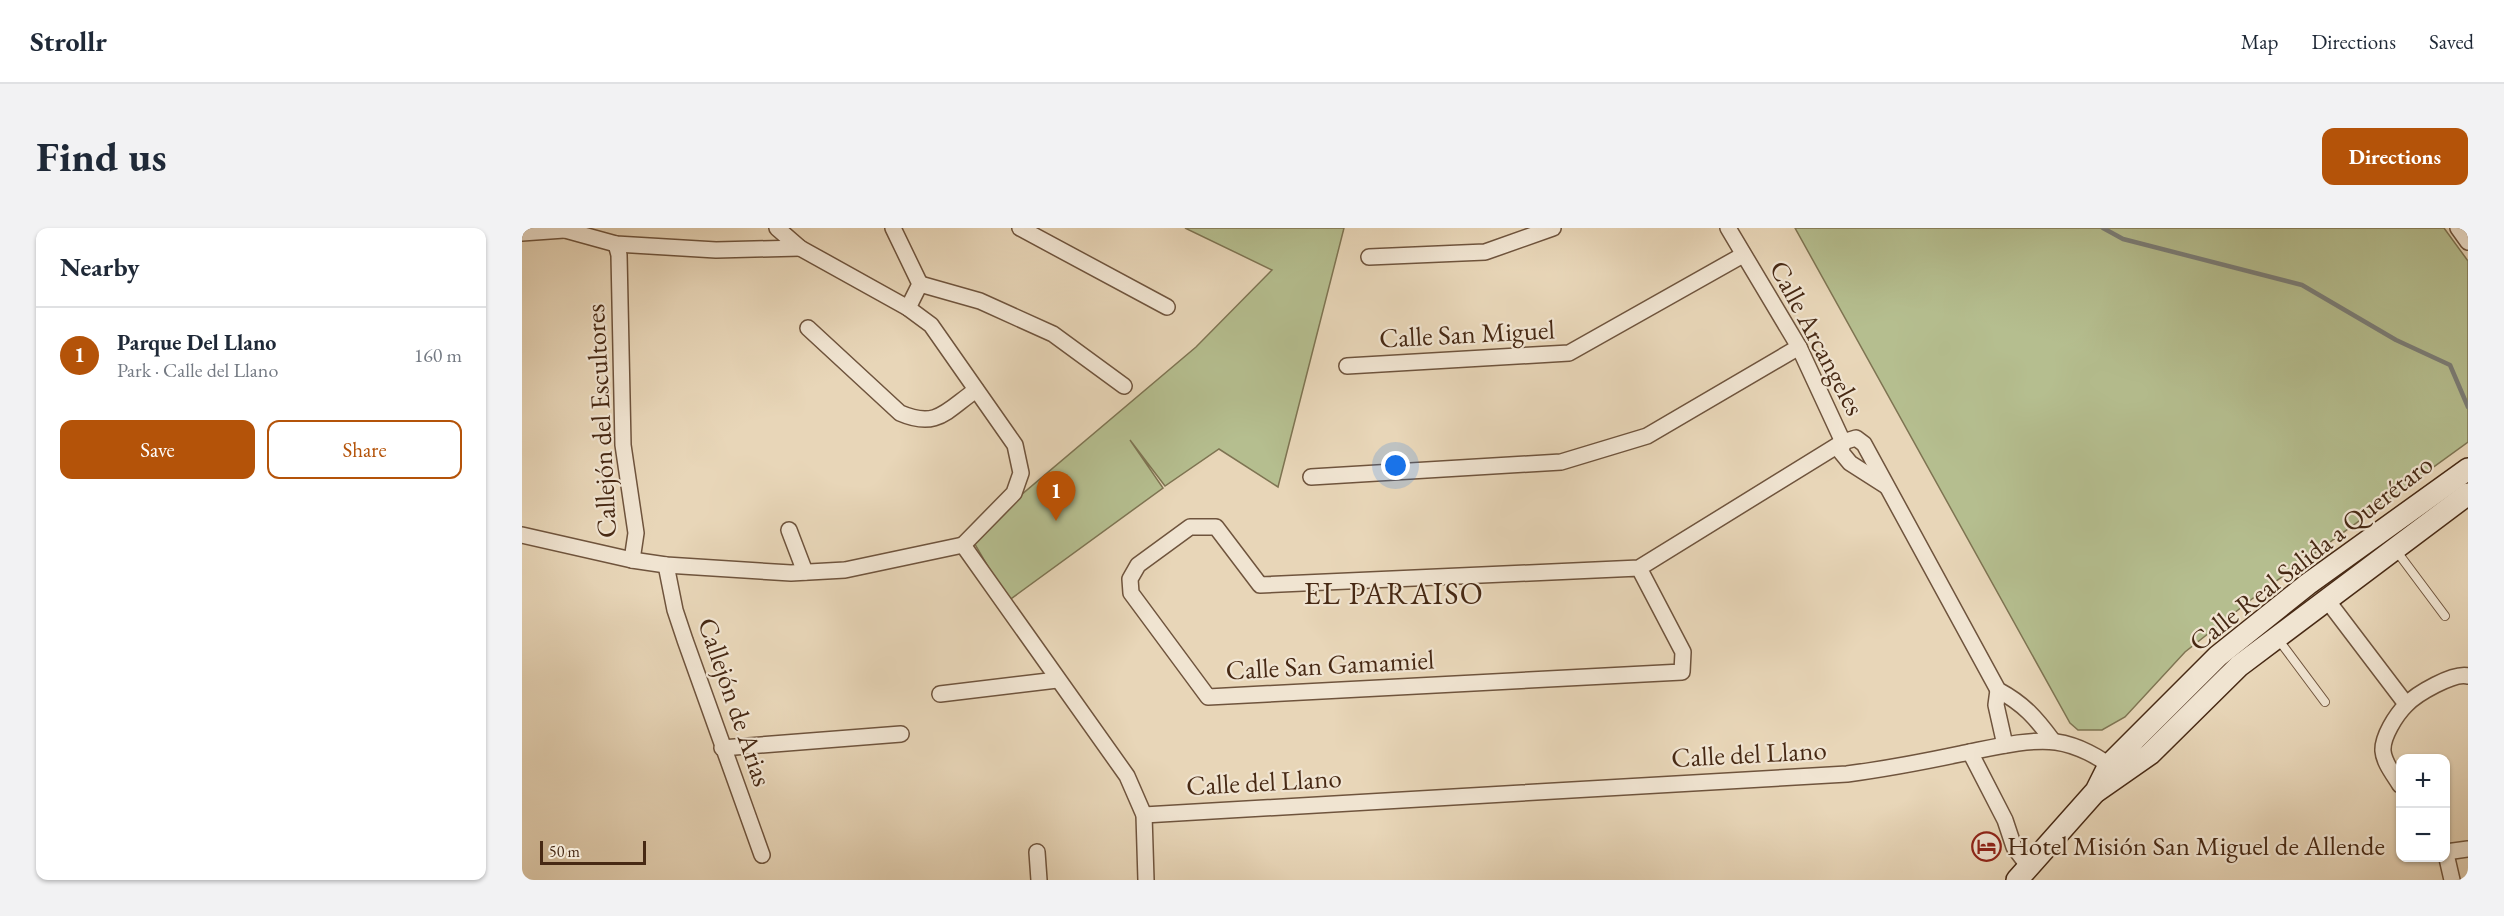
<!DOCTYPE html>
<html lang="en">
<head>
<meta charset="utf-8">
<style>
  :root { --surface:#fff; --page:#f2f2f3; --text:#1f2937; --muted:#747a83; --line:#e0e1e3; --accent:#b45309 }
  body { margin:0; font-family:"EB Garamond",serif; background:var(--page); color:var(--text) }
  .controls { position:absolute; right:18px; bottom:18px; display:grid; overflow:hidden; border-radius:12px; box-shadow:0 2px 4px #0004 }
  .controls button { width:54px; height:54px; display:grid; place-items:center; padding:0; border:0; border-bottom:2px solid var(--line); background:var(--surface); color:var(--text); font:30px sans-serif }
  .scale { position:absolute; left:18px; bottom:15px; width:106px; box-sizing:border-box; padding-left:6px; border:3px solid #472914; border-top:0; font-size:16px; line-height:21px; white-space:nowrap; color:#472914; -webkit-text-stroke:4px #f0e4d1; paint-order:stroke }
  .you { position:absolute; left:874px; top:238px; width:21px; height:21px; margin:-15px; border:4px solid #fff; border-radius:50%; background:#1a73e8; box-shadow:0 0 0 9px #1a73e833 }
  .badge { display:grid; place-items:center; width:39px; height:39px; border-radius:50%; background:var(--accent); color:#fff; font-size:20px; font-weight:700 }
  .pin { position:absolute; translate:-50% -50px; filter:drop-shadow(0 2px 3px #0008) }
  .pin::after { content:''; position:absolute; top:32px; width:21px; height:18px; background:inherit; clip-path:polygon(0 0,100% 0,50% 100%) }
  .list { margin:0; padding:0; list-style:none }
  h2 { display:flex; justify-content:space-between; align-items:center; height:78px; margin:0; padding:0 24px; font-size:26px }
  h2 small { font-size:20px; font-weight:400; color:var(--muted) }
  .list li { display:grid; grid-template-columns:39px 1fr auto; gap:18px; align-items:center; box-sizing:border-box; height:96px; padding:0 24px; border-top:2px solid var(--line) }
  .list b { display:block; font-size:22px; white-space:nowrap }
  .list p { margin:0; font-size:20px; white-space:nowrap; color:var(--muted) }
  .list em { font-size:20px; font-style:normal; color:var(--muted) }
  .actions { display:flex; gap:12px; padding:18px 24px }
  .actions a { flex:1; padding:14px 0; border:2px solid var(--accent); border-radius:12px; text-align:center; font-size:21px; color:var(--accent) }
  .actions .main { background:var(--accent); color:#fff }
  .map { position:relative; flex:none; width:1946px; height:652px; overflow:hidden; border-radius:12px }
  header { display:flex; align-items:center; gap:36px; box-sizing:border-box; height:84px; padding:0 30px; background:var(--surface); border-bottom:2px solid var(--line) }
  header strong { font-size:28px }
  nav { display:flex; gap:33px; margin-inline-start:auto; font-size:21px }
  .intro { display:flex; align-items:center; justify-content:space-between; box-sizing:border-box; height:144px; padding:0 36px }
  h1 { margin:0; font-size:42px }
  .button { padding:15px 27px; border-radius:12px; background:var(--accent); color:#fff; font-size:21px; font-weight:700 }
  main { display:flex; gap:36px; padding:0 36px }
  aside { flex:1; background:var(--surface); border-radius:12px; box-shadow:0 2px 4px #0004 }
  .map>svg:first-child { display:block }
  .green { fill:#b5be8f; stroke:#7e7452; stroke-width:1.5 }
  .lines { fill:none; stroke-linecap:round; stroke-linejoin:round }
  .stream { stroke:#7b7e78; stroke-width:4.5 }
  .lane-casing { stroke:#6f543d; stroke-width:10 }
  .street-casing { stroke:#6f543d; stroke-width:18 }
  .secondary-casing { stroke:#472914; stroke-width:24 }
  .lane { stroke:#f0e4d1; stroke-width:8 }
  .street { stroke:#f0e4d1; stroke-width:15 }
  .secondary { stroke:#f0e4d1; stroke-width:21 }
  .labels { text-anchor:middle; stroke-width:4.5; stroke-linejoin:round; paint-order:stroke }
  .street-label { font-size:27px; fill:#472914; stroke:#f0e4d1 }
  .poi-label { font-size:27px; fill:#472914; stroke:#f0e4d1; text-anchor:start }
  .quarter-label { font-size:30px; letter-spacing:1.5px; fill:#472914; stroke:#f0e4d1 }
</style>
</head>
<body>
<header>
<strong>Strollr</strong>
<nav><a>Map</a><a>Directions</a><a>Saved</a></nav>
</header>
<div class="intro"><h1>Find us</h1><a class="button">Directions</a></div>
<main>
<aside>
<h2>Nearby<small></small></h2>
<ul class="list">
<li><span class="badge">1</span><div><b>Parque Del Llano</b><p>Park · Calle del Llano</p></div><em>160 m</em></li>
</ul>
<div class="actions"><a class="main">Save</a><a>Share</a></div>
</aside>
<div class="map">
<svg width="1946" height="652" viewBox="0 0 1946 652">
  <rect width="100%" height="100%" fill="#e8d6b8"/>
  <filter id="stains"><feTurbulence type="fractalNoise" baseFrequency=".00333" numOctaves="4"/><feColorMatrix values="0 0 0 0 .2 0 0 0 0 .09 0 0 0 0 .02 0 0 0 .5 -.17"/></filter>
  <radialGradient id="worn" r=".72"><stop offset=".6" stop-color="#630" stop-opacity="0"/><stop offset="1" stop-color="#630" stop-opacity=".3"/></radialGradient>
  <g class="green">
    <path d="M663,0h159l-66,259 -59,-38 -54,37 -35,-46 33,48 -155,113 -35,-60 41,-40 182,-154 76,-77z"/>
    <path d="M1273,0h649l24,33v181l-211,153 -72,57 -60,65 -23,13h-24l-8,-7z"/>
  </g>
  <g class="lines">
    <path class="stream" d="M1581,0l20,11 179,46 94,55 54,25 18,42"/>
    <defs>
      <g id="lane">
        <path d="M1873,321l50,67"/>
        <path d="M1756,411l47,63"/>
      </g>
      <g id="street">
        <path d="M36,0l58,16 100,6 84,-2"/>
        <path d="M255,0l23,20 108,60 23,17 84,120 6,28 -7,20 -51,52"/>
        <path d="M371,0l27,56 -12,24"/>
        <path d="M498,0l147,79"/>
        <path d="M1206,0l71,119 44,95 -2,10 9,11 36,23"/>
        <path d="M1936,0l10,14"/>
        <path d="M0,5l42,-3"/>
        <path d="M94,16l3,11 4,190 13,88 -4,27"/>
        <path d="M847,29l116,-5 68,-24"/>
        <path d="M398,56l60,17 73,33 71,52"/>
        <path d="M286,100l92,85c37,16 46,-2 76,-23"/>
        <path d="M825,138l222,-13 174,-98"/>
        <path d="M789,249l250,-15 86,-26 152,-89"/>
        <path d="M267,302l16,42"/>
        <path d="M0,307l110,25 34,5 125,8 54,-3 118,-25"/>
        <path d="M441,317l164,231 17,39 2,65"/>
        <path d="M144,337l9,45 10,30 77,215"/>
        <path d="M1117,340l44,84 -1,20 -474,25 -77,-104 -1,-14 8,-14 52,-38h26l44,58 379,-17 204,-126 13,-4 8,6 134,246c26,14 38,28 55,51"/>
        <path d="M1805,372l79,104"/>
        <path d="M1476,462l-2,15 9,40"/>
        <path d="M418,466l117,-14"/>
        <path d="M200,520l179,-14"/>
        <path d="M1448,524l35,68 9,27 15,20"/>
        <path d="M1878,557c-6,-10 -16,-22 -17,-34 -1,-14 13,-36 23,-46 10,-11 48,-33 62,-29"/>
        <path d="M622,587l703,-41c38,-5 75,-12 113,-20 27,-5 68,-16 96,-12 21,3 45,15 61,30"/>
        <path d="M515,624l2,28"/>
        <path d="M1924,624l22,-3"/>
        <path d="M1924,626l6,26"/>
      </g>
      <g id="secondary">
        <path d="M1575,563l53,-37 89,-88 229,-172"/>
        <path d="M1495,652l79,-89 13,-26 109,-109 90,-72 160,-115"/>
      </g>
    </defs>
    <use href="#lane" class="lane-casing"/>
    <use href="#street" class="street-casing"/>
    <use href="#secondary" class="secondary-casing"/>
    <use href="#lane" class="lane"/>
    <use href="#street" class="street"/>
    <use href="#secondary" class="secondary"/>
  </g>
  <defs>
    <symbol id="hotel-ring" viewBox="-11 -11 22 22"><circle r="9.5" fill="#f0e4d1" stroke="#8f2418" stroke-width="1.5"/><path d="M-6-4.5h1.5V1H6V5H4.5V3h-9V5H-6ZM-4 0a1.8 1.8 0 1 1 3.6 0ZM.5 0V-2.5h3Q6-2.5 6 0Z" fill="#8f2418"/></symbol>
  </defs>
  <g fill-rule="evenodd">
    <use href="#hotel-ring" x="1448" y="602" width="33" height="33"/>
  </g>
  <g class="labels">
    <g class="street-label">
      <text transform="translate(945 106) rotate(-3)" y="9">Calle San Miguel</text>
      <text transform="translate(1295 110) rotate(62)" y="9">Calle Arcangeles</text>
      <text transform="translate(79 193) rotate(-93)" y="9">Callejón del Escultores</text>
      <text transform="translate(1789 325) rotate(-38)" y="9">Calle Real Salida a Querétaro</text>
      <text transform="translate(808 437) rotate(-3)" y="9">Calle San Gamamiel</text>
      <text transform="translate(213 474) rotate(71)" y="9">Callejón de Arias</text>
      <text transform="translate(1227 526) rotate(-3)" y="9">Calle del Llano</text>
      <text transform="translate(742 554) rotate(-3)" y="9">Calle del Llano</text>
    </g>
    <g class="poi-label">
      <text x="1485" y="627">Hotel Misión San Miguel de Allende</text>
    </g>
    <g class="quarter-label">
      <text x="872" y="376">EL PARAISO</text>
    </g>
  </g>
  <rect width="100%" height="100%" filter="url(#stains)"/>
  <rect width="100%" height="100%" fill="url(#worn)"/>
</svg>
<div class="controls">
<button>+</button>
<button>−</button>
</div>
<div class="scale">50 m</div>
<div class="you"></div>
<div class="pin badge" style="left:534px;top:293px">1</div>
</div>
</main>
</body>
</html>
